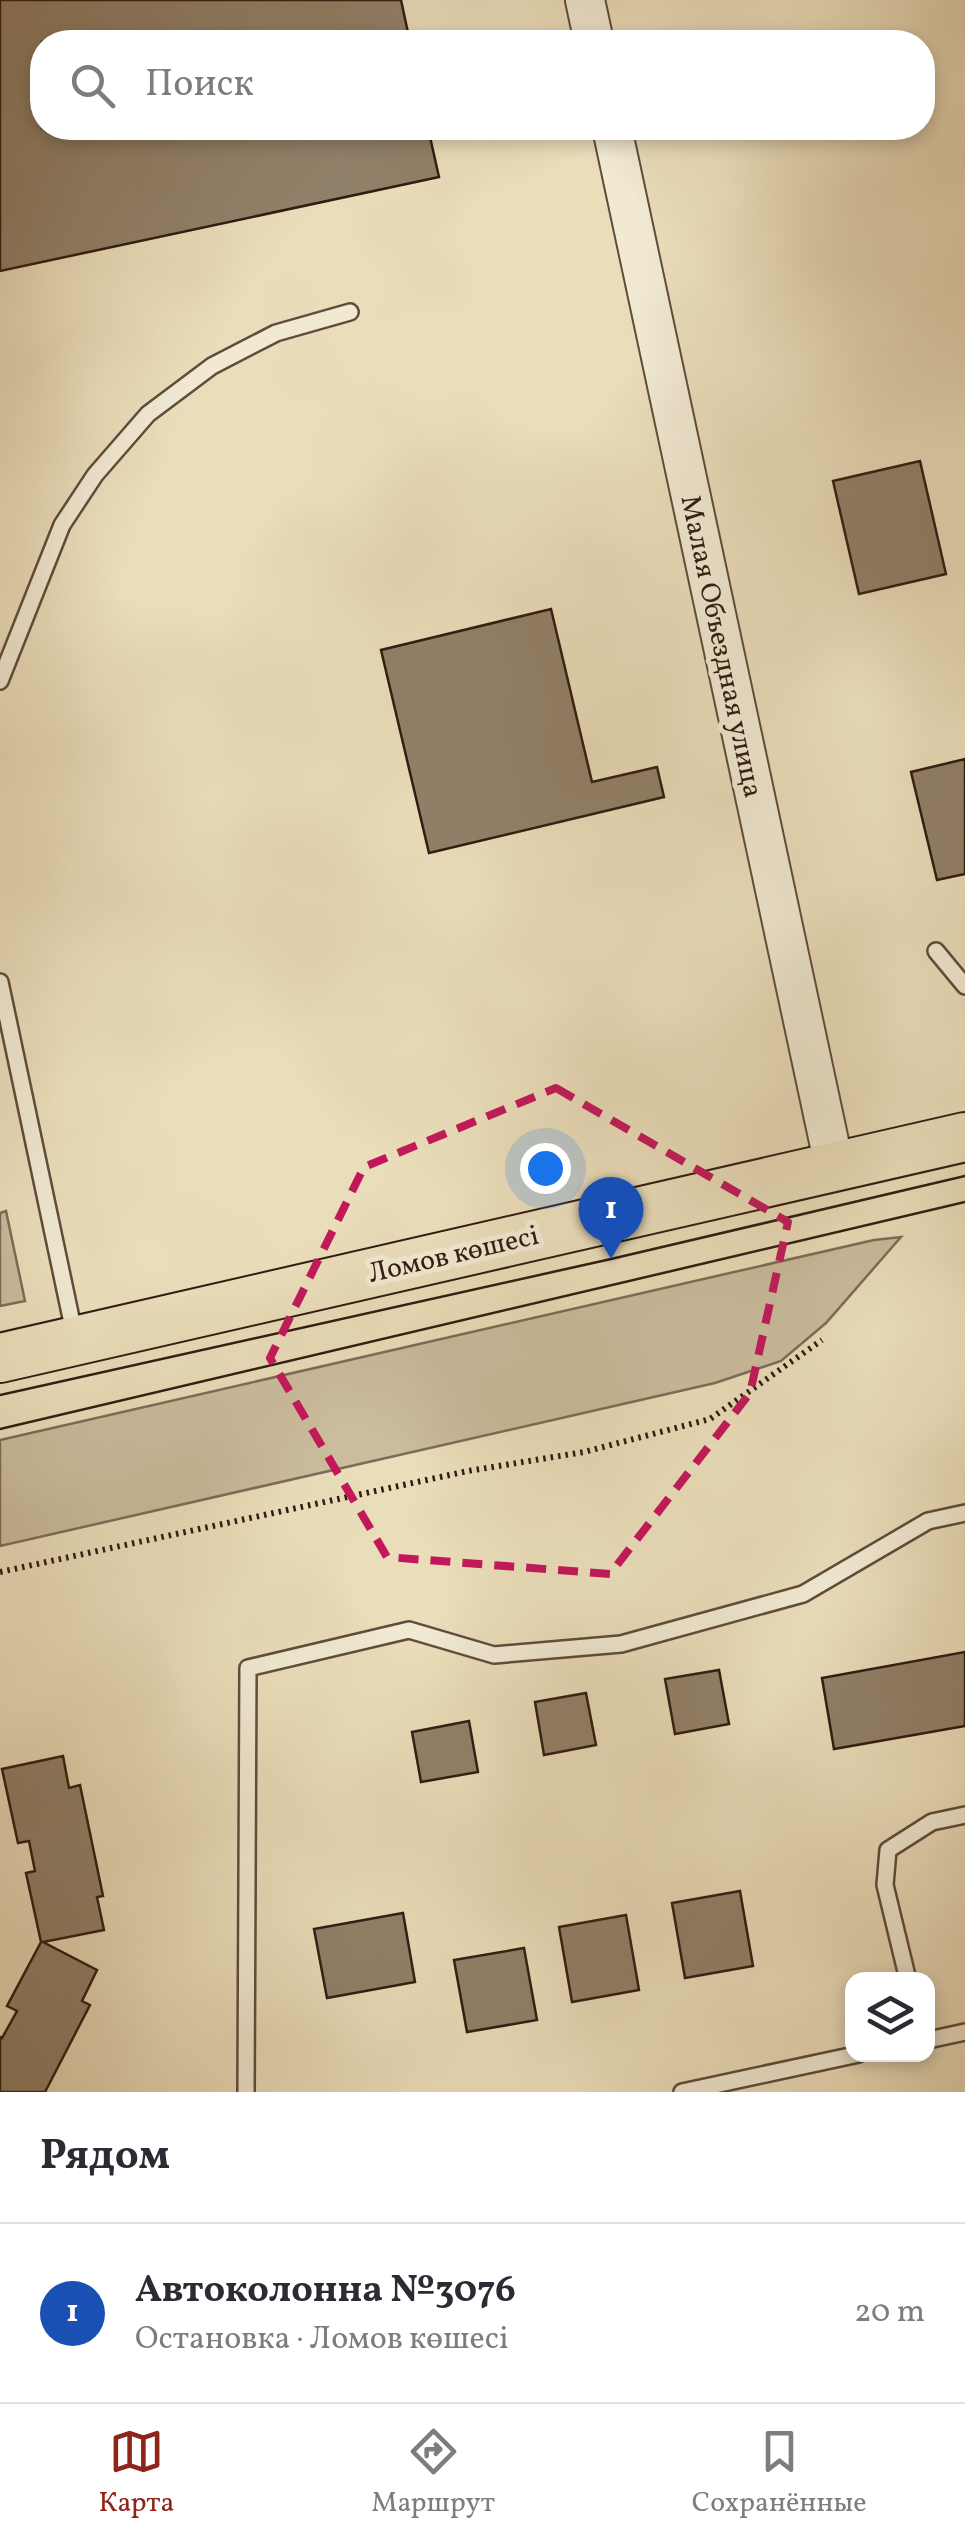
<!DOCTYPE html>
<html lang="ru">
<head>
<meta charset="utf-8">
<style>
  :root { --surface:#fff; --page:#f2f2f3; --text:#2b2b33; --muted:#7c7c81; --line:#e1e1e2; --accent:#8f2418 }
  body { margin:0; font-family:Vollkorn,serif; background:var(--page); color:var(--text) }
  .controls { position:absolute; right:30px; bottom:30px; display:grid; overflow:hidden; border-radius:20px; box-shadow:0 5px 15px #0003 }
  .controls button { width:90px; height:90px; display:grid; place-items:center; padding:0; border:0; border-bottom:2px solid var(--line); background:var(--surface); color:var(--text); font:50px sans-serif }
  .you { position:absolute; left:545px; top:1168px; width:35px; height:35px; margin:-25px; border:8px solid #fff; border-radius:50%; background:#1a73e8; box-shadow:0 0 0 15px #1a73e833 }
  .badge { display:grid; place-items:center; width:65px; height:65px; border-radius:50%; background:var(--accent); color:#fff; font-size:32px; font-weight:700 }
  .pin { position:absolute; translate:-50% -82px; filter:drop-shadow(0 2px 5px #0008) }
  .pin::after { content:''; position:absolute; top:52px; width:35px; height:30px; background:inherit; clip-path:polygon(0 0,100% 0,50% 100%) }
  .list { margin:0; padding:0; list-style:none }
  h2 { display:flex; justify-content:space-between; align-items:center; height:130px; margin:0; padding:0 40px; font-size:42px }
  h2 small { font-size:32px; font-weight:400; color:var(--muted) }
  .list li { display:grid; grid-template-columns:65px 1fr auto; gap:30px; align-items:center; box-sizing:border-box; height:180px; padding:0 40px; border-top:2px solid var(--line) }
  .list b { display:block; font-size:38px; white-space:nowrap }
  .list p { margin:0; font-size:32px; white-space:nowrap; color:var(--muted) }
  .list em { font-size:32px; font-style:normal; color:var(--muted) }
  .icon { flex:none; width:55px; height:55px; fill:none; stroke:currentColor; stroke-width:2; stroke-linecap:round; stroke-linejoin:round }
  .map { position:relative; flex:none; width:965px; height:2092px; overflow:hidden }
  .search { position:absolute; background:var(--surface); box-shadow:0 5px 15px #0003; left:30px; right:30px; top:30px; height:110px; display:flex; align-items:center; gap:25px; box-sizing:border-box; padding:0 35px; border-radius:40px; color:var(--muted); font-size:38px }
  .sheet { height:310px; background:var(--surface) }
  nav { display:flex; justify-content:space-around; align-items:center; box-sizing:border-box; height:140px; border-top:2px solid var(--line); background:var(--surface); font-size:28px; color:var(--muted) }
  nav a { display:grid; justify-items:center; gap:5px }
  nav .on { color:var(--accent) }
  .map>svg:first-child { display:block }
  .green { fill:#cabc9d; stroke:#7d6c58; stroke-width:2.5 }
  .building { fill:#918069; stroke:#301b12; stroke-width:2.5 }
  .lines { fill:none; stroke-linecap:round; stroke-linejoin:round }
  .service-casing { stroke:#5e4c3c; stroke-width:20 }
  .tertiary-casing { stroke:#5e4c3c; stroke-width:42 }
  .primary-casing { stroke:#301b12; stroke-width:52 }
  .path { stroke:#301b12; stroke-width:6; stroke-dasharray:2.5 5; stroke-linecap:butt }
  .service { stroke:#f1e9d2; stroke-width:15 }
  .tertiary { stroke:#f1e9d2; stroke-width:38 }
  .primary { stroke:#eaddba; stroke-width:48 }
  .tram { stroke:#301b12; stroke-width:2.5 }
  .marked { fill:none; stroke:#c2185b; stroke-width:8; stroke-dasharray:20 12; stroke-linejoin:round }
  .labels { text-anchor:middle; stroke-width:10; stroke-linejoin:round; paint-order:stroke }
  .street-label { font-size:28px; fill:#301b12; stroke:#f1e9d2 }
</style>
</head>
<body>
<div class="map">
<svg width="965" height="2092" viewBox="0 0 965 2092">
  <rect width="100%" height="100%" fill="#eaddba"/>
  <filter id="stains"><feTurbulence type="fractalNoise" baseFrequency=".002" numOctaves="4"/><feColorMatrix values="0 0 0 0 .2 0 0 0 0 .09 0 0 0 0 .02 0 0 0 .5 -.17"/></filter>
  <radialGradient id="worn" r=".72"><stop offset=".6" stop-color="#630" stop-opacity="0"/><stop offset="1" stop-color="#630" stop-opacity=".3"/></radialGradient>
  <g class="green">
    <path d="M6,1211l19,90 -25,5v-93z"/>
    <path d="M901,1237l-75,86 -45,38 -66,22 -715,163v-106l874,-200z"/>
  </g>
  <g class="building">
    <path d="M0,0h401l9,42h-368v86h386l11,49 -439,94z"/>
    <path d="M920,461l26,113 -87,20 -26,-113z"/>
    <path d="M551,609l41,173 65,-15 7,30 -235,56 -48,-203z"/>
    <path d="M965,759v115l-28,6 -26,-108z"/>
    <path d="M965,1652v74l-131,23 -12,-71z"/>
    <path d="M719,1670l10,54 -54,10 -10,-55z"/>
    <path d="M586,1693l10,52 -52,10 -9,-53z"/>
    <path d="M469,1721l9,51 -57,10 -9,-50z"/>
    <path d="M63,1756l6,32 11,-3 23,111 -6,1 7,33 -61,12 54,28 -15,31 8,4 -45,87h-45v-55l2,1 15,-27 -10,-5 34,-64 -15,-69 9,-2 -6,-30 -11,2 -16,-74z"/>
    <path d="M740,1891l13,75 -68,12 -13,-75z"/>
    <path d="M403,1913l12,69 -88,16 -13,-69z"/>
    <path d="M626,1915l13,75 -67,12 -13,-75z"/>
    <path d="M524,1948l13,72 -70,12 -13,-72z"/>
  </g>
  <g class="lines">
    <defs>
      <g id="service">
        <path d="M0,681l62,-156 33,-50 53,-61 64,-48 64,-33 74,-21"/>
        <path d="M936,951l29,35"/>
        <path d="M0,982l75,355"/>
        <path d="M908,1980l-23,-95 3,-35 44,-28 33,-7"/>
        <path d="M928,2040l37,-8"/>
        <path d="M246,2092l2,-424 161,-38 85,25 127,-11 182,-50 125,-73 37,-8"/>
        <path d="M682,2092l177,-38"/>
      </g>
      <g id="tertiary">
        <path d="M585,0l9,42"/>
        <path d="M612,128l222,1037"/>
      </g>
      <path id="primary" d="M0,1358l965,-221"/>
    </defs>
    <use href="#service" class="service-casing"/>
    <use href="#tertiary" class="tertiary-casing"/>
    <use href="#primary" class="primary-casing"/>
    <path class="path" d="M0,1572l468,-101 116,-19 126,-33 112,-79"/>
    <use href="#service" class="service"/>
    <use href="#tertiary" class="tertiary"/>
    <use href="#primary" class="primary"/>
    <g class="tram">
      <path d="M0,1395l611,-136 354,-83"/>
      <path d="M0,1429l965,-227"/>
    </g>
  </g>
  <path class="marked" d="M556,1088l232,134 -38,171 -140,181 -223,-17 -117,-199 94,-191z"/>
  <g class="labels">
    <g class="street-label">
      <text transform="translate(723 646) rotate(78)" y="10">Малая Объездная улица</text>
      <text transform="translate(453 1253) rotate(-13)" y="10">Ломов көшесі</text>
    </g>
  </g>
  <rect width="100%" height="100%" filter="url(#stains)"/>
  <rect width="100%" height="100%" fill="url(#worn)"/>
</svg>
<div class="controls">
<button><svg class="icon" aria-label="layers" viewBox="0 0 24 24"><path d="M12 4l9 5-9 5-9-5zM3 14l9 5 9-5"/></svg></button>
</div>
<div class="you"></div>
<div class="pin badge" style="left:611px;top:1259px;background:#1a4fb4">1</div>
<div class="search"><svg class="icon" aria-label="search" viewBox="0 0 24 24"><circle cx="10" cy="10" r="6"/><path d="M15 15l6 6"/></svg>Поиск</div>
</div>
<section class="sheet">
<h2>Рядом<small></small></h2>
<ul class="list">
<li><span class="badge" style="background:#1a4fb4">1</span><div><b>Автоколонна №3076</b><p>Остановка · Ломов көшесі</p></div><em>20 m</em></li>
</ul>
</section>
<nav>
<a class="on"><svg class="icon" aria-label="map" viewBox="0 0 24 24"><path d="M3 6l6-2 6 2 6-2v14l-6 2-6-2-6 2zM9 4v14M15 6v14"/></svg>Карта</a>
<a><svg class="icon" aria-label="directions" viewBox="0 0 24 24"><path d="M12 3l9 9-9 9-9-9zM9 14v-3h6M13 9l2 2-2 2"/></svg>Маршрут</a>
<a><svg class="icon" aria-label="saved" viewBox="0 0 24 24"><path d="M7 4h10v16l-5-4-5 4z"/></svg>Сохранённые</a>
</nav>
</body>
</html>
